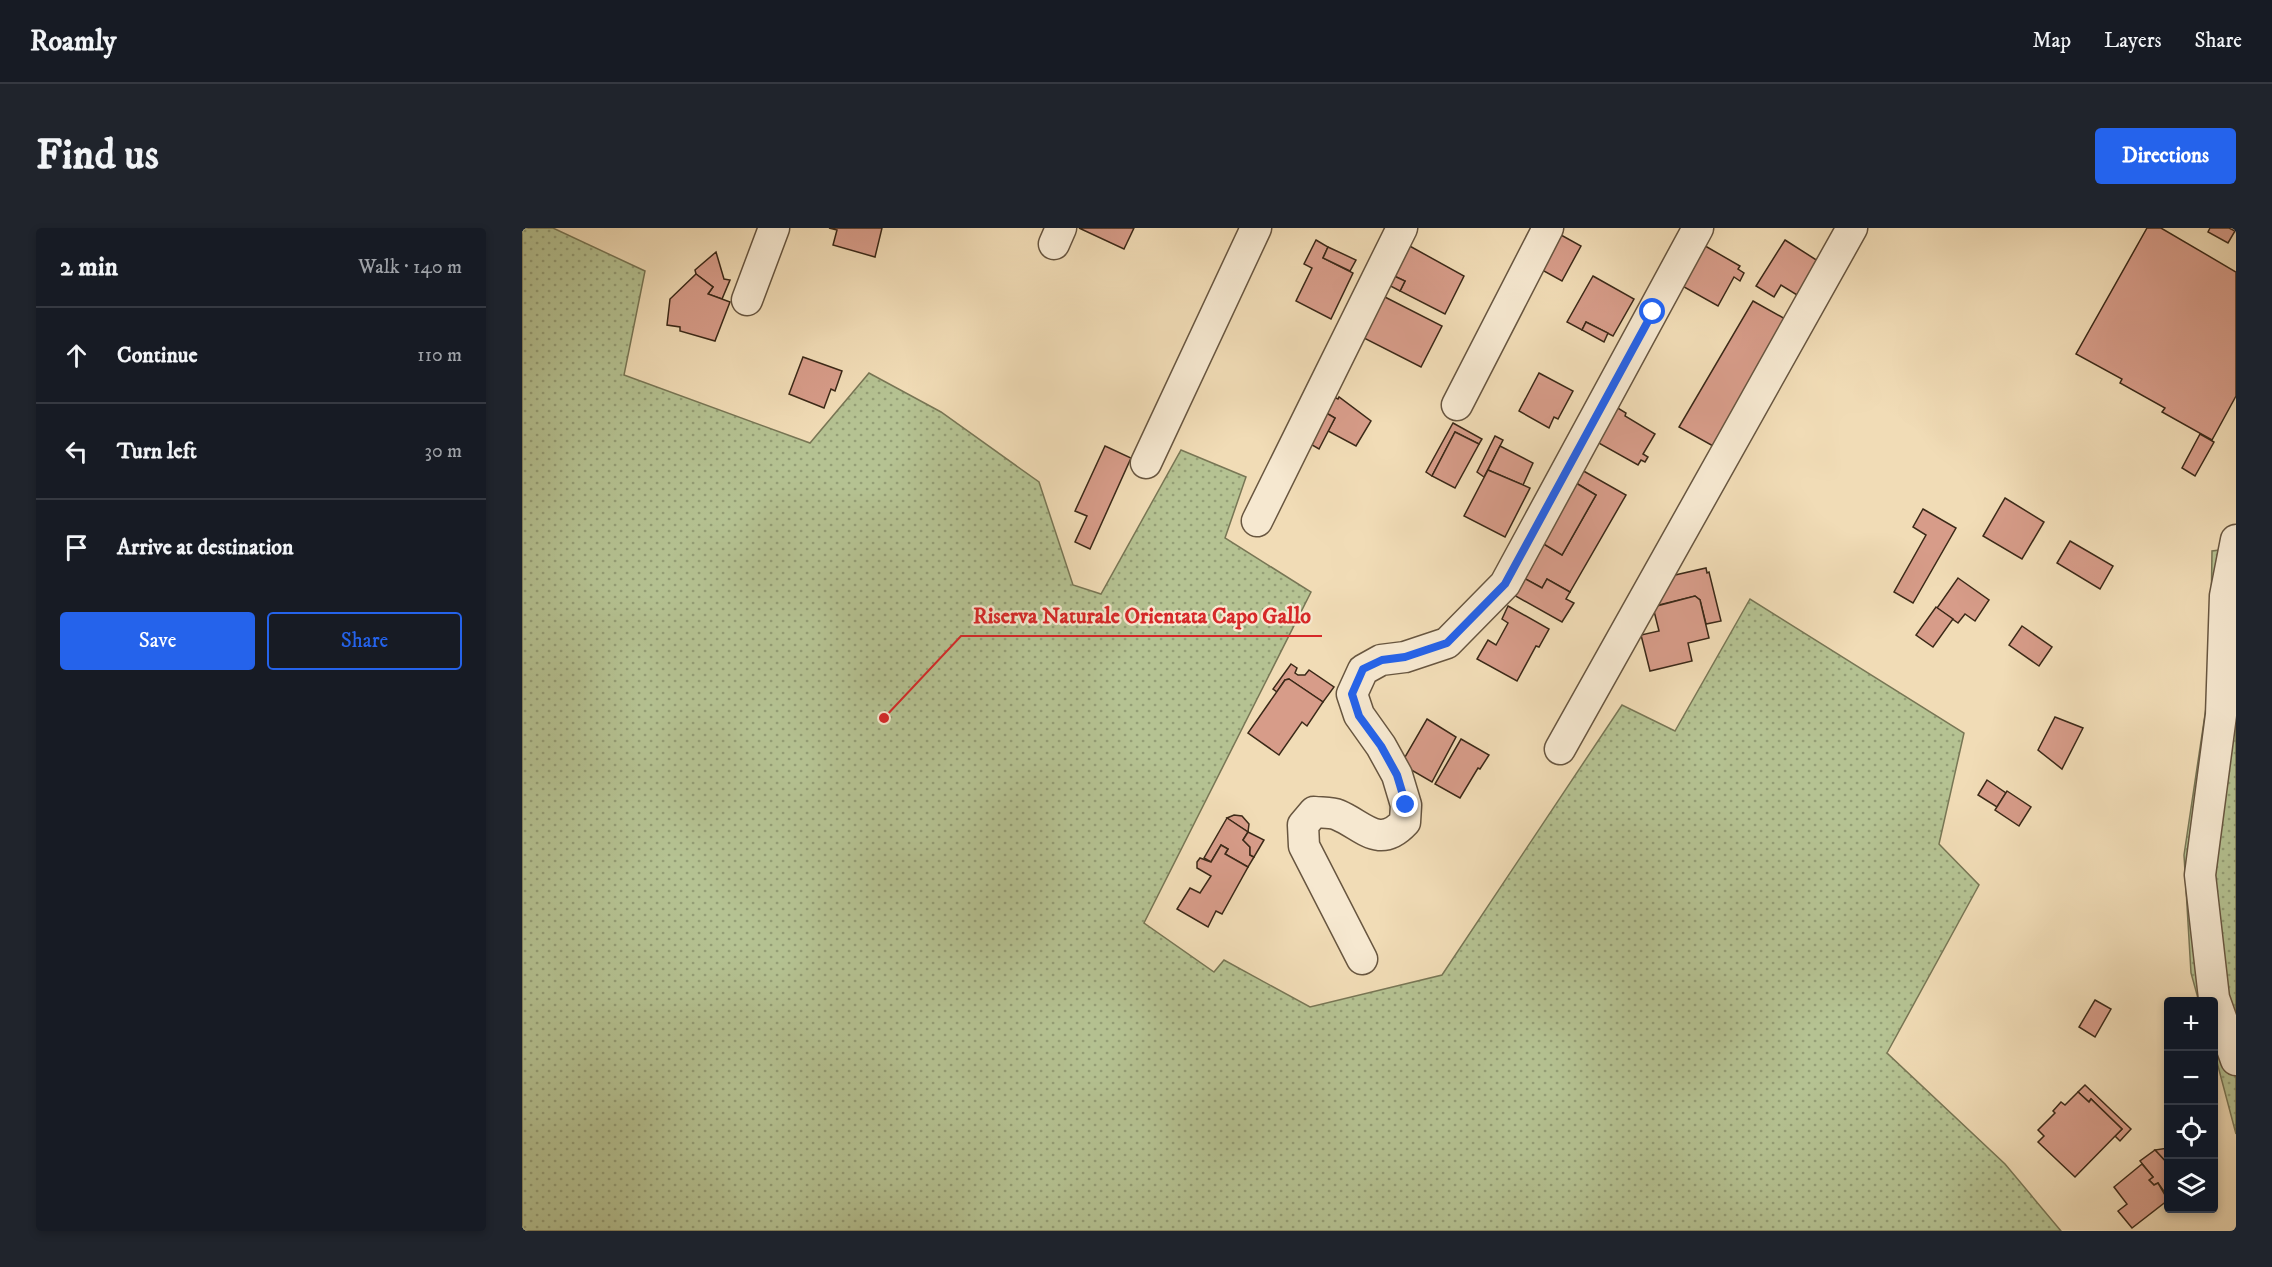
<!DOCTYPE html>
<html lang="en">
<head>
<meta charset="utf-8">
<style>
  :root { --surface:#171b24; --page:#20242c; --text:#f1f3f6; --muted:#9ea1a6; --line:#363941; --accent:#2563eb }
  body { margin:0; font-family:"IM FELL DW Pica",serif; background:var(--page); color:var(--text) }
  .controls { position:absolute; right:18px; bottom:18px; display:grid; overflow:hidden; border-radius:6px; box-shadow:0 3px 9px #0003 }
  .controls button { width:54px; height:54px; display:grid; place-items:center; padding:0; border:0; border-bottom:2px solid var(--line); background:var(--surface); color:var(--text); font:30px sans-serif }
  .stop { position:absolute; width:18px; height:18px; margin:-14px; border:4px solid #2563eb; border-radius:50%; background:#fff }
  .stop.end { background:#2563eb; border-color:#fff; box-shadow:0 2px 6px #0008 }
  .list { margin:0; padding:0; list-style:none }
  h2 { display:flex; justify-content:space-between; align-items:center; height:78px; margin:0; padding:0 24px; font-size:26px }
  h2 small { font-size:20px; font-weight:400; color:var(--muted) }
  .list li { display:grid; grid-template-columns:39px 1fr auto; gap:18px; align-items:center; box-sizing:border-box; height:96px; padding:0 24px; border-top:2px solid var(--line) }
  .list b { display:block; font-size:22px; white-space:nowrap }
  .list em { font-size:20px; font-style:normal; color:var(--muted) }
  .actions { display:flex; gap:12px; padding:18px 24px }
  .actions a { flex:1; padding:14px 0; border:2px solid var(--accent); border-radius:6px; text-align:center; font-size:21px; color:var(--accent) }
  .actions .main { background:var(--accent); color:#fff }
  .icon { flex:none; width:33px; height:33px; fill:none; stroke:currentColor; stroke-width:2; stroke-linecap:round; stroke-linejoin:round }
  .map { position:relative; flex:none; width:1714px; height:1003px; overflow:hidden; border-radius:6px }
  header { display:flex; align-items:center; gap:36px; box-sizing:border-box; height:84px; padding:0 30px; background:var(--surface); border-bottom:2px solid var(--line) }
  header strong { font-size:28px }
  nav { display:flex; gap:33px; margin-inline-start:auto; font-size:21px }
  .intro { display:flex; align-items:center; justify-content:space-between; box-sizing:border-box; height:144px; padding:0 36px }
  h1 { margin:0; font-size:42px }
  .button { padding:15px 27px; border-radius:6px; background:var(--accent); color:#fff; font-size:21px; font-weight:700 }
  main { display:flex; gap:36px; padding:0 36px }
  aside { flex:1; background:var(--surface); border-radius:6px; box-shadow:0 3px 9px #0003 }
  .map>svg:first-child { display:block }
  .grass { fill:url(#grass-dots); stroke:#787655; stroke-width:1.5 }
  .building { fill:#d79c89; stroke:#3b2918; stroke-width:1.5; fill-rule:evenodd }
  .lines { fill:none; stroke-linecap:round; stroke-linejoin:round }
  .minor-casing { stroke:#685640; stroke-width:33 }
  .minor { stroke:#f6e8d0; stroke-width:30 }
  .route { stroke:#2563eb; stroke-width:8 }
  .leader { fill:none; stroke:#d62828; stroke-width:2 }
  .callout-dot { fill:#d62828; stroke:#f6e8d0; stroke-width:2 }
  .callout-label { font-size:22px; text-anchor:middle; font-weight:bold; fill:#d62828; stroke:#f6e8d0; stroke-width:4.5; stroke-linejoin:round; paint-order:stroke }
</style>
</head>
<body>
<header>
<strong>Roamly</strong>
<nav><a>Map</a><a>Layers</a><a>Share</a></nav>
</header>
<div class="intro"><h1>Find us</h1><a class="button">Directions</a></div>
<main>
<aside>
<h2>2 min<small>Walk · 140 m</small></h2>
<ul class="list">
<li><svg class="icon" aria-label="ahead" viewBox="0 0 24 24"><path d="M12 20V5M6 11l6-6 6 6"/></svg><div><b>Continue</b></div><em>110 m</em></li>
<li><svg class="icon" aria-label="left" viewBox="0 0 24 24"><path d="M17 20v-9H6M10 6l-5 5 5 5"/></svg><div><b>Turn left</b></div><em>30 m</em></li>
<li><svg class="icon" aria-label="arrive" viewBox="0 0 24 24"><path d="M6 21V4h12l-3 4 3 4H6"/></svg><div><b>Arrive at destination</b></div></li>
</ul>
<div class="actions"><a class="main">Save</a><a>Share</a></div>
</aside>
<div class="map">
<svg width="1714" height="1003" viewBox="0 0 1714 1003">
  <defs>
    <pattern id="grass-dots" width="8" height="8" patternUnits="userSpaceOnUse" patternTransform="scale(1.5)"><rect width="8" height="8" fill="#b5c292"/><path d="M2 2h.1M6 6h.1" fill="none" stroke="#949e76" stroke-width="1.8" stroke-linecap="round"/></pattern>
  </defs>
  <rect width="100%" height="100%" fill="#f1dcb6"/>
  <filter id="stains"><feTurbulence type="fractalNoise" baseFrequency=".00333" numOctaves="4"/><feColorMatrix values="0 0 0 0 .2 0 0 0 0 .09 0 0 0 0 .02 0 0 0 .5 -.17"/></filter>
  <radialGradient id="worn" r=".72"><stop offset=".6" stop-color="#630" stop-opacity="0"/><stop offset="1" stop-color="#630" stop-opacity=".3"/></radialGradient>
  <g class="grass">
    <path d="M0,0h31l92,43 -21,104 186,68 59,-70 72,39 98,70 34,103 28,9 80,-144 65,27 -21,61 86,54 -167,331 70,49 10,-12 86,47 132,-32 180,-270 53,26 75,-132 214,134 -25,111 40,41 -92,168 118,111 56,67h-1539z"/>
    <path d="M1714,320v586l-22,-83v-49h-15l-8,-29 -7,-118 26,-174 2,-130z"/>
  </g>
  <g class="building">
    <path d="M307,0h53l-7,29 -42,-12 4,-15z"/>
    <path d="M557,0h55l-10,21z"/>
    <path d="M1625,0h14l75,44v124l-24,44 -50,-28 3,-4 -45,-25 2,-4 -46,-25z"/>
    <path d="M1688,0h19l6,3 -7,12 -20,-11z"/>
    <path d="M1030,2l29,16 -19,35 -29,-16z"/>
    <path d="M794,12l12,7 -5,11 30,15 -22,46 -35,-18 16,-33 -8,-4z"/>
    <path d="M1263,12l33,21 -21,34 -16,-10 -7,12 -18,-11z"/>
    <path d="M1178,15l40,23 -2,3 6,4 -4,8 -6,-4 -16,29 -41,-23z"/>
    <path d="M884,16l58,32 -19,38 -45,-23 5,-10 -13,-6z"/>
    <path d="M806,19l28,13 -6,11 -27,-13z"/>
    <path d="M194,24l8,27 6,1 -8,19 -14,-5 5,-7 -17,-13 -1,-4z"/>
    <path d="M174,46l17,13 -5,7 22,8 -15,39 -35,-10v-4l-13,-2 3,-26z"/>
    <path d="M870,47l13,6 -5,10 -19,-10z"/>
    <path d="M1071,48l41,23 -21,37 -27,-14 -4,8 -15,-8z"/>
    <path d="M857,66l63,32 -21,41 -63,-32z"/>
    <path d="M1231,73l34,19 -74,126 -34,-19z"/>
    <path d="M1064,94l22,11 -4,9 -22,-12z"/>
    <path d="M281,129l39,14 -7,20 -4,-2 -7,19 -35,-14z"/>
    <path d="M1017,145l34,18 -15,28 -4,-2 -5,11 -30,-17z"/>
    <path d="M801,164l15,7 1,-2 32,24 -15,25 -28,-15 7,-13 -19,-11z"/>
    <path d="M1086,174l18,11 -1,3 30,18 -12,20 5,3 -3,5 -4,-2 -3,5 -50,-28z"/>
    <path d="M794,179l19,11 -16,31 -19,-11z"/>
    <path d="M931,195l29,16 -3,5 -24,-12 -23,44 -6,-4z"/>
    <path d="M933,204l24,12 -24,44 -23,-12z"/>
    <path d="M1678,206l14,8 -19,34 -13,-8z"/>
    <path d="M973,208l8,4 -19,37 -7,-5z"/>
    <path d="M583,218l26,12 -41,91 -15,-7 12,-26 -12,-5z"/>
    <path d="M978,218l33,17 -10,22 -35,-15z"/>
    <path d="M1058,241l46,26 -56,97 -23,-13 -5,9 -20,-11zM1054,255l20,12 -34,60 -20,-12z"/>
    <path d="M966,242l42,18 -25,49 -41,-21z"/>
    <path d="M1054,255l20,12 -34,60 -20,-12z"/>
    <path d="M1483,270l39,24 -22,37 -39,-23z"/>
    <path d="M1401,281l33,19 -43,75 -19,-11 32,-57 -13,-8z"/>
    <path d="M1548,313l43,25 -13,23 -43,-26z"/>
    <path d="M1184,340l1,5 2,-1 12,49 -15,3 -6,-24 -5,-4 -36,9 -5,-20 8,-7z"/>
    <path d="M1000,349l20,11 5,-9 23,13 -4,7 8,4 -12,19 -50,-28z"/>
    <path d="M1436,350l31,22 -14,21 -10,-7 -7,9 -21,-15z"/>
    <path d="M1173,368l5,4 9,38 -21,5 4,18 -42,10 -9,-36 18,-4 -6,-24z"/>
    <path d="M986,378l41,23 -10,18 -3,-1 -19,35 -40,-22 11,-19 8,5 12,-22 -6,-4z"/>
    <path d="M1414,379l17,12 -20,28 -17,-12z"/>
    <path d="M1500,398l30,21 -13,19 -30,-21z"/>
    <path d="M769,436l6,4 -2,5 3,2h7l4,-5 25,17 -11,15 -34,-23 -4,1 -8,12 -4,-3z"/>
    <path d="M767,451l34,23 -16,24 -5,-4 -23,33 -31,-22 37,-53z"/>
    <path d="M1533,489l28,11 -21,41 -24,-19z"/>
    <path d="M905,491l29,18 -24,45 -31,-18z"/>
    <path d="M939,511l28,16 -9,14 -2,-1 -18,30 -25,-14z"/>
    <path d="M1465,552l19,13 -9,14 -19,-12z"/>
    <path d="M1485,563l24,16 -12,19 -24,-16z"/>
    <path d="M712,587l8,1 7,8 -1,8 -21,-14z"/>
    <path d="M705,590l21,14 -5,8 7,7v8l4,2 -6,10 -23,-13 3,-5 -7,-4 -10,17 -7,-4z"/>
    <path d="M726,604l16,8 -10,17 -4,-2v-8l-7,-7z"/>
    <path d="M699,617l7,4 -3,5 23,13 -26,47 -6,-3 -8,16 -31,-18 13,-21 10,5 11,-17 -14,-8v-6l3,-4 11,4z"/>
    <path d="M1573,772l16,9 -16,28 -16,-10z"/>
    <path d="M1563,857l46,44 -11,12 -5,-5 7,-7 -31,-30 -2,3 -11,-10z"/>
    <path d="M1556,864l11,10 2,-3 31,30 -47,48 -37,-35 6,-6 -6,-6 17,-17 -2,-2 8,-9 4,3z"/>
    <path d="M1646,920v16l-13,-14z"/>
    <path d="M1633,922l13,14v33l-10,-14 -4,2 -5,-5 4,-3 -13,-16z"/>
    <path d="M1620,936l11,13 -4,3 5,5 4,-2 10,17 -36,28 -14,-17 9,-7 -13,-17z"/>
  </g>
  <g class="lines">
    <defs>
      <g id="minor">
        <path d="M532,16l7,-16"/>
        <path d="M225,72l27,-72"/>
        <path d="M935,177l91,-177"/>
        <path d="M624,235l110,-235"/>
        <path d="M735,293l145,-293"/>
        <path d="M1714,312l-11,56 -4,119 -21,160 14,123 22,62"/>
        <path d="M1038,521l292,-521"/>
        <path d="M840,731l-58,-113 -1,-21 11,-13c8,1 17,0 24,3 26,11 41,35 67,7l1,-17 -9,-30 -16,-29 -22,-31 -7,-21 11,-24 18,-10 24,-3 42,-14 58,-59 193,-356"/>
      </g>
    </defs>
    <use href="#minor" class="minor-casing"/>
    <use href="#minor" class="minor"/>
  </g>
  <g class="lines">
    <path class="route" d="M884,577l-9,-30 -16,-29 -22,-30 -7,-22 11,-25 19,-9 23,-3 42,-14 58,-59 148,-272"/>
  </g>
  <path class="leader" d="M362 490L439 408H800"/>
  <circle class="callout-dot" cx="362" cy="490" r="6"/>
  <g class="callout-label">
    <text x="620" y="395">Riserva Naturale Orientata Capo Gallo</text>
  </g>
  <rect width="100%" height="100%" filter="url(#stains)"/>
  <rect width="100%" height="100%" fill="url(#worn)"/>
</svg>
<div class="controls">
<button>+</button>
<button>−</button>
<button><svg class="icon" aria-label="locate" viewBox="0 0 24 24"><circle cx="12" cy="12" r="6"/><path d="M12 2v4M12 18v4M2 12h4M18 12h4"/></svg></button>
<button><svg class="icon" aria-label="layers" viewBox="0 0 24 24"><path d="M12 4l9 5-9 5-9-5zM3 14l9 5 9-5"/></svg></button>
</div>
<div class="stop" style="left:1131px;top:84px"></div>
<div class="stop end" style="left:884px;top:577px"></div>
</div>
</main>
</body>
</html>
